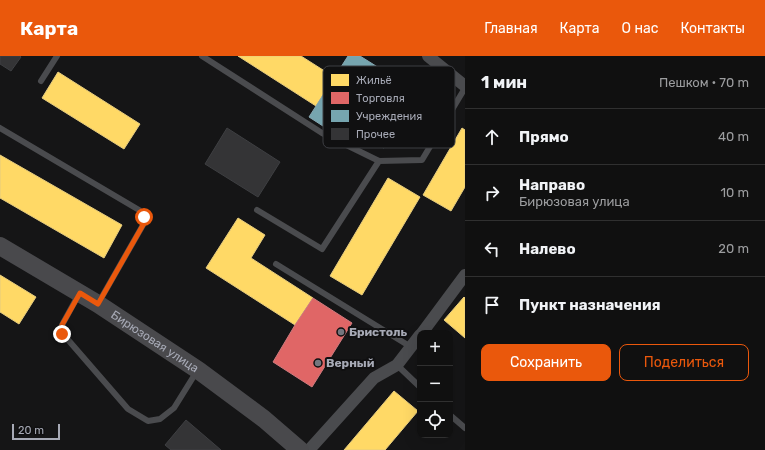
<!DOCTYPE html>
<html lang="ru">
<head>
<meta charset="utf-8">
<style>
  :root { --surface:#101010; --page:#1e1e1e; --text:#f1f3f6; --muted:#9c9d9f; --line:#303030; --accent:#ea580c }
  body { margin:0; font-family:Rubik,sans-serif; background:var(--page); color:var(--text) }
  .controls { position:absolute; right:12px; bottom:12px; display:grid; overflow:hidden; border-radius:8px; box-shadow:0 4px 16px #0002 }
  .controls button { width:36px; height:36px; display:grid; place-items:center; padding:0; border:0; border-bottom:1px solid var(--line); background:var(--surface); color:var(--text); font:20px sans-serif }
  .scale { position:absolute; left:12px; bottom:10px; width:48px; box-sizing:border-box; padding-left:4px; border:2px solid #a7aab6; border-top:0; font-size:11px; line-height:14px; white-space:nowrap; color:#a7aab6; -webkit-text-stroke:3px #101011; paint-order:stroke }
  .stop { position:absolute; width:12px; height:12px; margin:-9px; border:3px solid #ea580c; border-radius:50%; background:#fff }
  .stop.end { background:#ea580c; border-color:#fff; box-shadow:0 1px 4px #0008 }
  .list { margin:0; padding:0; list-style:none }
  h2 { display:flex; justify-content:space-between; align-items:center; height:52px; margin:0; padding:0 16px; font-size:17px }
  h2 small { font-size:13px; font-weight:400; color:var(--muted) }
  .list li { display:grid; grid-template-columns:26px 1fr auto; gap:12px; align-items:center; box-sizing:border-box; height:56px; padding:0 16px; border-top:1px solid var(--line) }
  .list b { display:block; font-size:15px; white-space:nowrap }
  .list p { margin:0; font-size:13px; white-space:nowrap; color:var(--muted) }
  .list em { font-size:13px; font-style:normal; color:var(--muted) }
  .actions { display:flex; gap:8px; padding:12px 16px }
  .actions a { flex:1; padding:9px 0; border:1px solid var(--accent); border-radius:8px; text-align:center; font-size:14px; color:var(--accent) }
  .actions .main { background:var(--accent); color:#fff }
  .icon { flex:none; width:22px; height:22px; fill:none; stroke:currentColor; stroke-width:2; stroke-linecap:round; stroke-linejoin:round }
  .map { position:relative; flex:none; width:465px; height:394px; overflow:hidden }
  header { display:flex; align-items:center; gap:24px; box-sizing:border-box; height:56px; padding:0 20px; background:var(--accent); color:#fff }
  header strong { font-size:19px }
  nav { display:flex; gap:22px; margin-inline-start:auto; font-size:14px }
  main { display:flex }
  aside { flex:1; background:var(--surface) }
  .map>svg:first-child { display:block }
  .homes { fill:#ffd966; stroke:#e5cb7e }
  .shops { fill:#e06666; stroke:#cf7a7e }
  .public { fill:#76a5af; stroke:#85a6b1 }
  .building { fill:#343436; stroke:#3e3f42 }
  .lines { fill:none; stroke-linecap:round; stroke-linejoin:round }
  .service { stroke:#4a4b4e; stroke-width:6 }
  .minor { stroke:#4a4b4e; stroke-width:12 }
  .secondary { stroke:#49494c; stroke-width:18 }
  .route { stroke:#ea580c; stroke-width:5 }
  .poi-dot { fill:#74767e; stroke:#101011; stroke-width:1.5 }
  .labels { text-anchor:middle; stroke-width:4; stroke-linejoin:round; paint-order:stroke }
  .poi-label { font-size:12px; font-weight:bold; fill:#a7aab6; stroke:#101011; text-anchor:start }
  .street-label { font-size:12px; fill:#a7aab6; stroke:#101011 }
  .key { fill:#101011; stroke:#3d3e43; stroke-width:1 }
  .key-label { font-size:11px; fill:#a7aab6 }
</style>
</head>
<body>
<header>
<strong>Карта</strong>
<nav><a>Главная</a><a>Карта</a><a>О нас</a><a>Контакты</a></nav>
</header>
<main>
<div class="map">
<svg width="465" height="394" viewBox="0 0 465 394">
  <rect width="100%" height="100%" fill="#151516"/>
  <g class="homes">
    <path d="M238,0h63l33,21 -18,29z"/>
    <path d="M58,16l82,52 -16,25 -82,-51z"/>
    <path d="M462,72l3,2v57l-14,24 -28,-16z"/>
    <path d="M0,99l122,70 -18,33 -104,-60z"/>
    <path d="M388,122l32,19 -58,98 -32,-19z"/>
    <path d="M238,162l27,17 -14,23 62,40 -18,27 -89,-57z"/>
    <path d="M0,219l36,22 -17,27 -19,-12z"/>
    <path d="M464,241l1,1v40l-21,-18z"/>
    <path d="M394,335l24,20 -33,39h-41z"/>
  </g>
  <path class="shops" d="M313,242l39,25 -40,64 -39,-25 22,-37z"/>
  <path class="public" d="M348,0h12l59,37 -35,55 -36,-23 -8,12 -31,-20z"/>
  <g class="building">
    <path d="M0,0h20l1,1 -10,14 -11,-7z"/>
    <path d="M227,72l53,34 -22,35 -53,-33z"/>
    <path d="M186,364l35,30h-50l-6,-5z"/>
  </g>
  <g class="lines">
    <g class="service">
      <path d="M202,0l120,77 57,28 43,-1 43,-72"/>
      <path d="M41,25l16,-25"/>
      <path d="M0,72l139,82 5,7 -1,8 -44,77"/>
      <path d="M257,154l65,39 57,-88"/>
      <path d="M276,208l135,83"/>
      <path d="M79,238l-17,31 1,9 65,75 20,12 12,-2 14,-11 23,-37"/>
      <path d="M397,309l23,22"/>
      <path d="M450,359l15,13"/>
    </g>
    <g class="minor">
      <path d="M428,0l37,30"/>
      <path d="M422,277l43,-58"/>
      <path d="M309,394l65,-72 23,-13 23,-30"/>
    </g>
    <path class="secondary" id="s1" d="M0,190l98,58 100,66 66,49 36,31"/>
  </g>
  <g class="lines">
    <path class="route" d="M62,278v-9l18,-32 18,11 45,-79 1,-8"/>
  </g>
  <g class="poi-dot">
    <circle cx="341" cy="276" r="4"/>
    <circle cx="318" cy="307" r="4"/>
  </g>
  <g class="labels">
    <g class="poi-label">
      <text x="349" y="280">Бристоль</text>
      <text x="326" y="311">Верный</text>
    </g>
    <g class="street-label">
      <text dy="4" stroke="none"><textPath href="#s1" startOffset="182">Бирюзовая улица</textPath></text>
    </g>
  </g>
  <rect x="323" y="10" width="132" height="82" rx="6" class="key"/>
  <rect x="331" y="18" width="18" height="12" fill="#ffd966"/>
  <rect x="331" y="36" width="18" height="12" fill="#e06666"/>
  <rect x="331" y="54" width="18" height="12" fill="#76a5af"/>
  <rect x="331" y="72" width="18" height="12" fill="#343436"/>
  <g class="key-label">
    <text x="356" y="28">Жильё</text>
    <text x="356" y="46">Торговля</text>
    <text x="356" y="64">Учреждения</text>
    <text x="356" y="82">Прочее</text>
  </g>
</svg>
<div class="controls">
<button>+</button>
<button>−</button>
<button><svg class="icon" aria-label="locate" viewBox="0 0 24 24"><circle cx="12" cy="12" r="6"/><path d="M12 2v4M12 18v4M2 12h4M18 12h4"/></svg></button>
</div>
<div class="scale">20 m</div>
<div class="stop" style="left:144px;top:161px"></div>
<div class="stop end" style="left:62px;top:278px"></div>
</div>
<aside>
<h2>1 мин<small>Пешком · 70 m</small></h2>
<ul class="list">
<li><svg class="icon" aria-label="ahead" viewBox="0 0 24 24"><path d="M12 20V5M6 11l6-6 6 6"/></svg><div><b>Прямо</b></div><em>40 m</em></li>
<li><svg class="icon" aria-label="right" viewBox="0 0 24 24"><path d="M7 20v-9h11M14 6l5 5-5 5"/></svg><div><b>Направо</b><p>Бирюзовая улица</p></div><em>10 m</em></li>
<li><svg class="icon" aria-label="left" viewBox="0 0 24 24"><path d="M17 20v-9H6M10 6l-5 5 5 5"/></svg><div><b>Налево</b></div><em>20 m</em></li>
<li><svg class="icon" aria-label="arrive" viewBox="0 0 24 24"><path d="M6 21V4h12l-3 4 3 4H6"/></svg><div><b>Пункт назначения</b></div></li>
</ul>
<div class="actions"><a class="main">Сохранить</a><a>Поделиться</a></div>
</aside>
</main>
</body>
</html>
